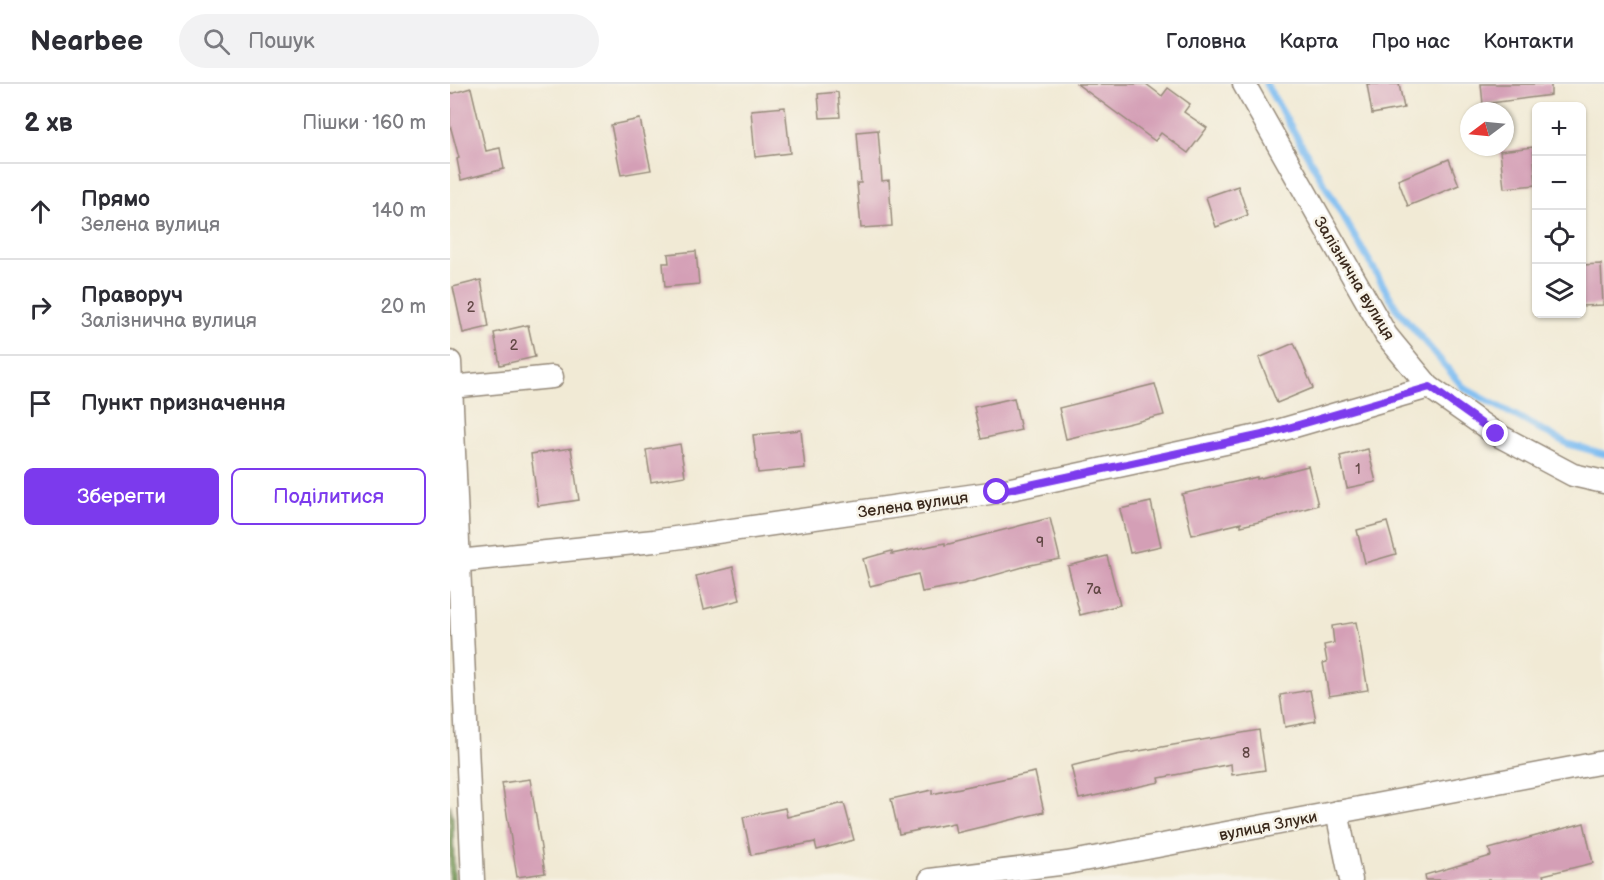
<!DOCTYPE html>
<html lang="uk">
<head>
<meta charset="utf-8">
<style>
  :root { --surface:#fff; --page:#f2f2f3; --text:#2b2b33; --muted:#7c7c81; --line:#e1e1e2; --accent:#7c3aed }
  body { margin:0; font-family:"Balsamiq Sans",sans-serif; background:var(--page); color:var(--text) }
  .controls { position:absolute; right:18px; top:18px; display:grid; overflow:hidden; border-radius:9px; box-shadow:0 2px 4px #0004 }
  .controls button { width:54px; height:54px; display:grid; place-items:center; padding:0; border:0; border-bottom:2px solid var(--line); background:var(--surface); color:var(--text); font:30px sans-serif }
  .compass { position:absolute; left:1010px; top:18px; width:54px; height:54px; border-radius:50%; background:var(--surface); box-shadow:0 2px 4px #0004; rotate:254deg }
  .stop { position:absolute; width:18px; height:18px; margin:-14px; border:4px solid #7c3aed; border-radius:50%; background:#fff }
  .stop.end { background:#7c3aed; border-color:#fff; box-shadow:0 2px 6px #0008 }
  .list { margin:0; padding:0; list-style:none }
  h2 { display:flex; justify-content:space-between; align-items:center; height:78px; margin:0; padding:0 24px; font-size:26px }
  h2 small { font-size:20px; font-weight:400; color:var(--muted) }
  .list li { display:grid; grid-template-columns:39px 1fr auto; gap:18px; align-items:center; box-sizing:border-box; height:96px; padding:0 24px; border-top:2px solid var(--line) }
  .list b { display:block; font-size:22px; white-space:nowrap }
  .list p { margin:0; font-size:20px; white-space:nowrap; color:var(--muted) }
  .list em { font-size:20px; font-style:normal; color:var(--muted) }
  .actions { display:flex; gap:12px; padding:18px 24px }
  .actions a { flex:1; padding:14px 0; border:2px solid var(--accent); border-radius:9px; text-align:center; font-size:21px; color:var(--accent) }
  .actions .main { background:var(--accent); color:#fff }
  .icon { flex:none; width:33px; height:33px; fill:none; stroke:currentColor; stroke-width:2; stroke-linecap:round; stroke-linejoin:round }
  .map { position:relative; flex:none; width:1154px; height:796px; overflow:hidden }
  header { display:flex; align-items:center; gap:36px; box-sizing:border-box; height:84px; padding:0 30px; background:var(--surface); border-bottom:2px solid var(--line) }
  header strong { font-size:28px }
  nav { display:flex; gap:33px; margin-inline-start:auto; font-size:21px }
  .search { width:420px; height:54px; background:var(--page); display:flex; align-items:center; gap:15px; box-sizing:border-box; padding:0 21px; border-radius:33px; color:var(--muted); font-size:22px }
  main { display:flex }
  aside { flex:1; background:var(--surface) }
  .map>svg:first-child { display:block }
  .forest { fill:#7faa61; stroke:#5d6a40; stroke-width:1.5 }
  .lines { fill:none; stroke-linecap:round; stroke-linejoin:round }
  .stream { stroke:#7ebdf2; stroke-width:7 }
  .building { fill:#d49fb6 }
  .minor-casing { stroke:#968a7a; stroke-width:25 }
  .minor { stroke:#fff; stroke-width:22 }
  .route { stroke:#7c3aed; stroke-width:8 }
  .labels { text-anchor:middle; stroke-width:5; stroke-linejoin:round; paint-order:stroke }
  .number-label { font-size:14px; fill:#614744 }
  .street-label { font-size:16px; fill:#3b2a1e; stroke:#f7f3e8 }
</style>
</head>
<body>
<header>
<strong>Nearbee</strong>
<div class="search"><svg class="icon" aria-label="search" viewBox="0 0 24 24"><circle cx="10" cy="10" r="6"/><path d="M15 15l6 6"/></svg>Пошук</div>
<nav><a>Головна</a><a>Карта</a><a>Про нас</a><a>Контакти</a></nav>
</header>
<main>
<aside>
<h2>2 хв<small>Пішки · 160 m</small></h2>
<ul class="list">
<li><svg class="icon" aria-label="ahead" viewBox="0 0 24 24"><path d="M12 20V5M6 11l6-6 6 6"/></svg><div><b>Прямо</b><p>Зелена вулиця</p></div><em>140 m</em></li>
<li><svg class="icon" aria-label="right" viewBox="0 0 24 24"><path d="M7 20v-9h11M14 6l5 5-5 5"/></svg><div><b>Праворуч</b><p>Залізнична вулиця</p></div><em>20 m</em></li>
<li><svg class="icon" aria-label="arrive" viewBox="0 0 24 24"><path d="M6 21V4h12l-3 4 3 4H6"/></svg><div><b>Пункт призначення</b></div></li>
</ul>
<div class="actions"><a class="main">Зберегти</a><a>Поділитися</a></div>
</aside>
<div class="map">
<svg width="1154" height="796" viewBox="0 0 1154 796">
  <rect width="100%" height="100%" fill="#f7f3e8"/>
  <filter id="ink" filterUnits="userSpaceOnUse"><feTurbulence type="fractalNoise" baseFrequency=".0167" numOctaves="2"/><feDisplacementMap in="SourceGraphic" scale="12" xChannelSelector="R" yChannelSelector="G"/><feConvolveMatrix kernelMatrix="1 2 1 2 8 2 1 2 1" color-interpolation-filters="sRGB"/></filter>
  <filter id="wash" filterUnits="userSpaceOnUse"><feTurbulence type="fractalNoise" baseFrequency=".008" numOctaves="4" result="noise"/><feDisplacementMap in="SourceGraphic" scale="24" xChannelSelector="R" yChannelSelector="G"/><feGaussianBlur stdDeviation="1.35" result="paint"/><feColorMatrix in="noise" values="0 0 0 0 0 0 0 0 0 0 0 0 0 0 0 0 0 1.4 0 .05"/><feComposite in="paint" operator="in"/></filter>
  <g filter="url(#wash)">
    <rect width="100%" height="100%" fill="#f1ead5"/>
    <path class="forest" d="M0,720l3,14 1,62h-4z"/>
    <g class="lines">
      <path class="stream" d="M816,0l131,225 67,79 104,56 36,10"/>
    </g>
    <g id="blocks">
      <g class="building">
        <path d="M627,0h69l16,12 6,-8 22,16 -6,8 23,16 -19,25 -27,-20 -6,8z"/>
        <path d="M917,0h32l5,24 -32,6z"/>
        <path d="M1031,0h70v11l-68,9z"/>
        <path d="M21,4l15,63 14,-3 4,21 -43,11 -4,-21 2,-1 -9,-33v-31z"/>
        <path d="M388,8l2,25 -20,1 -2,-24z"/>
        <path d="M335,23l5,46 -35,4 -4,-47z"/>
        <path d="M190,35l11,51 -30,5 -10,-50z"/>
        <path d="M428,46l4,51 7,-1 3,46 -31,2 -4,-45h4l-4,-51z"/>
        <path d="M1083,63l3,38 -32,3 -4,-37z"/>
        <path d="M999,75l10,26 -51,21 -10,-26z"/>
        <path d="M788,102l10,29 -32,12 -10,-30z"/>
        <path d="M246,167l3,33 -34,3 -2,-24h6l-1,-9z"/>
        <path d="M1151,180l2,41 -22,1v-41z"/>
        <path d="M31,196l8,47 -26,6 -10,-46z"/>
        <path d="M78,241l7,32 -35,8 -6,-32z"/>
        <path d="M844,259l19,45 -36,15 -18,-45z"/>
        <path d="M705,300l9,31 -98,24 -7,-31z"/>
        <path d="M564,314l7,32 -40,9 -7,-32z"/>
        <path d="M351,346l4,38 -47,5 -5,-38z"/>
        <path d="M230,360l5,32 -34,6 -5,-32z"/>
        <path d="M121,364l8,52 -41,6 -7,-52z"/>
        <path d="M918,365l8,33 -29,6 -7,-32z"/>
        <path d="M858,382l10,39 -51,15 -26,6v-3l-49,12 -10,-41 75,-17v2z"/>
        <path d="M701,418l10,44 -31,7 -10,-44z"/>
        <path d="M600,434l10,41 -30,6 -67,19 -41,8 -4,-18 -48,12 -7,-27 29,-8v3l53,-11v2z"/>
        <path d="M937,438l9,32 -31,9 -8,-33z"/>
        <path d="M657,472l13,49 -40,10 -12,-49z"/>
        <path d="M283,483l7,33 -36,9 -8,-33z"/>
        <path d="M906,538l12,68 -39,6 -6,-33 4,-1 -3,-17 10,-2 -2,-17z"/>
        <path d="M860,606l6,31 -31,6 -5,-32z"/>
        <path d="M809,646l6,40 -33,5 -1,-11 -72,14 1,4 -81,17 -8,-33 45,-11z"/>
        <path d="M585,688l9,40 -88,21 -2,-10 -55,11 -8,-35 41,-9v4z"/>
        <path d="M80,695l15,94 -28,4 -15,-94z"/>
        <path d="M394,719l10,37 -37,10 -2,-8 -64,13 -8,-38 42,-9 2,9z"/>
        <path d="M1134,739l9,40 -50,12 2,5h-119l-1,-5 66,-19 -2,-7z"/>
      </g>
    </g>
  </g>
  <g filter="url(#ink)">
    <use href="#blocks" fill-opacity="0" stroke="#968a7a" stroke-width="1.5"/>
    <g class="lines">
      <defs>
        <g id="minor">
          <path d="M794,0l142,251 43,52 67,47 77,41 31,7"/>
          <path d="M0,278l23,518"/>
          <path d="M1,303l101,-10"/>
          <path d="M8,477l196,-20 343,-49 270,-58 162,-47"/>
          <path d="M887,728l14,68"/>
          <path d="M480,796l137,-17 537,-101"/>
        </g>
      </defs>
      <use href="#minor" class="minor-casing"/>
      <use href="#minor" class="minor"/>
    </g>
  </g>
  <g class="lines" filter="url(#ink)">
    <path class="route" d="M547,408l270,-58 163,-47 66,47"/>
  </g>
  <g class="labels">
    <g class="number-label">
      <text x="21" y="228">2</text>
      <text x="64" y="266">2</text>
      <text x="908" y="390">1</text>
      <text x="590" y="463">9</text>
      <text x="644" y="510">7а</text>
      <text x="796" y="674">8</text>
    </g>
    <g class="street-label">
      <text transform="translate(905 194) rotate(59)" y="6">Залізнична вулиця</text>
      <text transform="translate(463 420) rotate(-8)" y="6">Зелена вулиця</text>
      <text transform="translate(818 741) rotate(-11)" y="6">вулиця Злуки</text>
    </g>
  </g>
</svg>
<div class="controls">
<button>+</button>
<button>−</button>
<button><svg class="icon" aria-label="locate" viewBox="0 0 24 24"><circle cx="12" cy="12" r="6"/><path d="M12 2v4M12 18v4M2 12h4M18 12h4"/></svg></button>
<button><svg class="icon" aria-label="layers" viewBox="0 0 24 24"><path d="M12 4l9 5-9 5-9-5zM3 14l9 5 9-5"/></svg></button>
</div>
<svg class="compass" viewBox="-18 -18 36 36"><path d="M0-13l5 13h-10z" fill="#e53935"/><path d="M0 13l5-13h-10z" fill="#7c7c81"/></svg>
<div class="stop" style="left:547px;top:408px"></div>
<div class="stop end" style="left:1046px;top:350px"></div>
</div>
</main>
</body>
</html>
